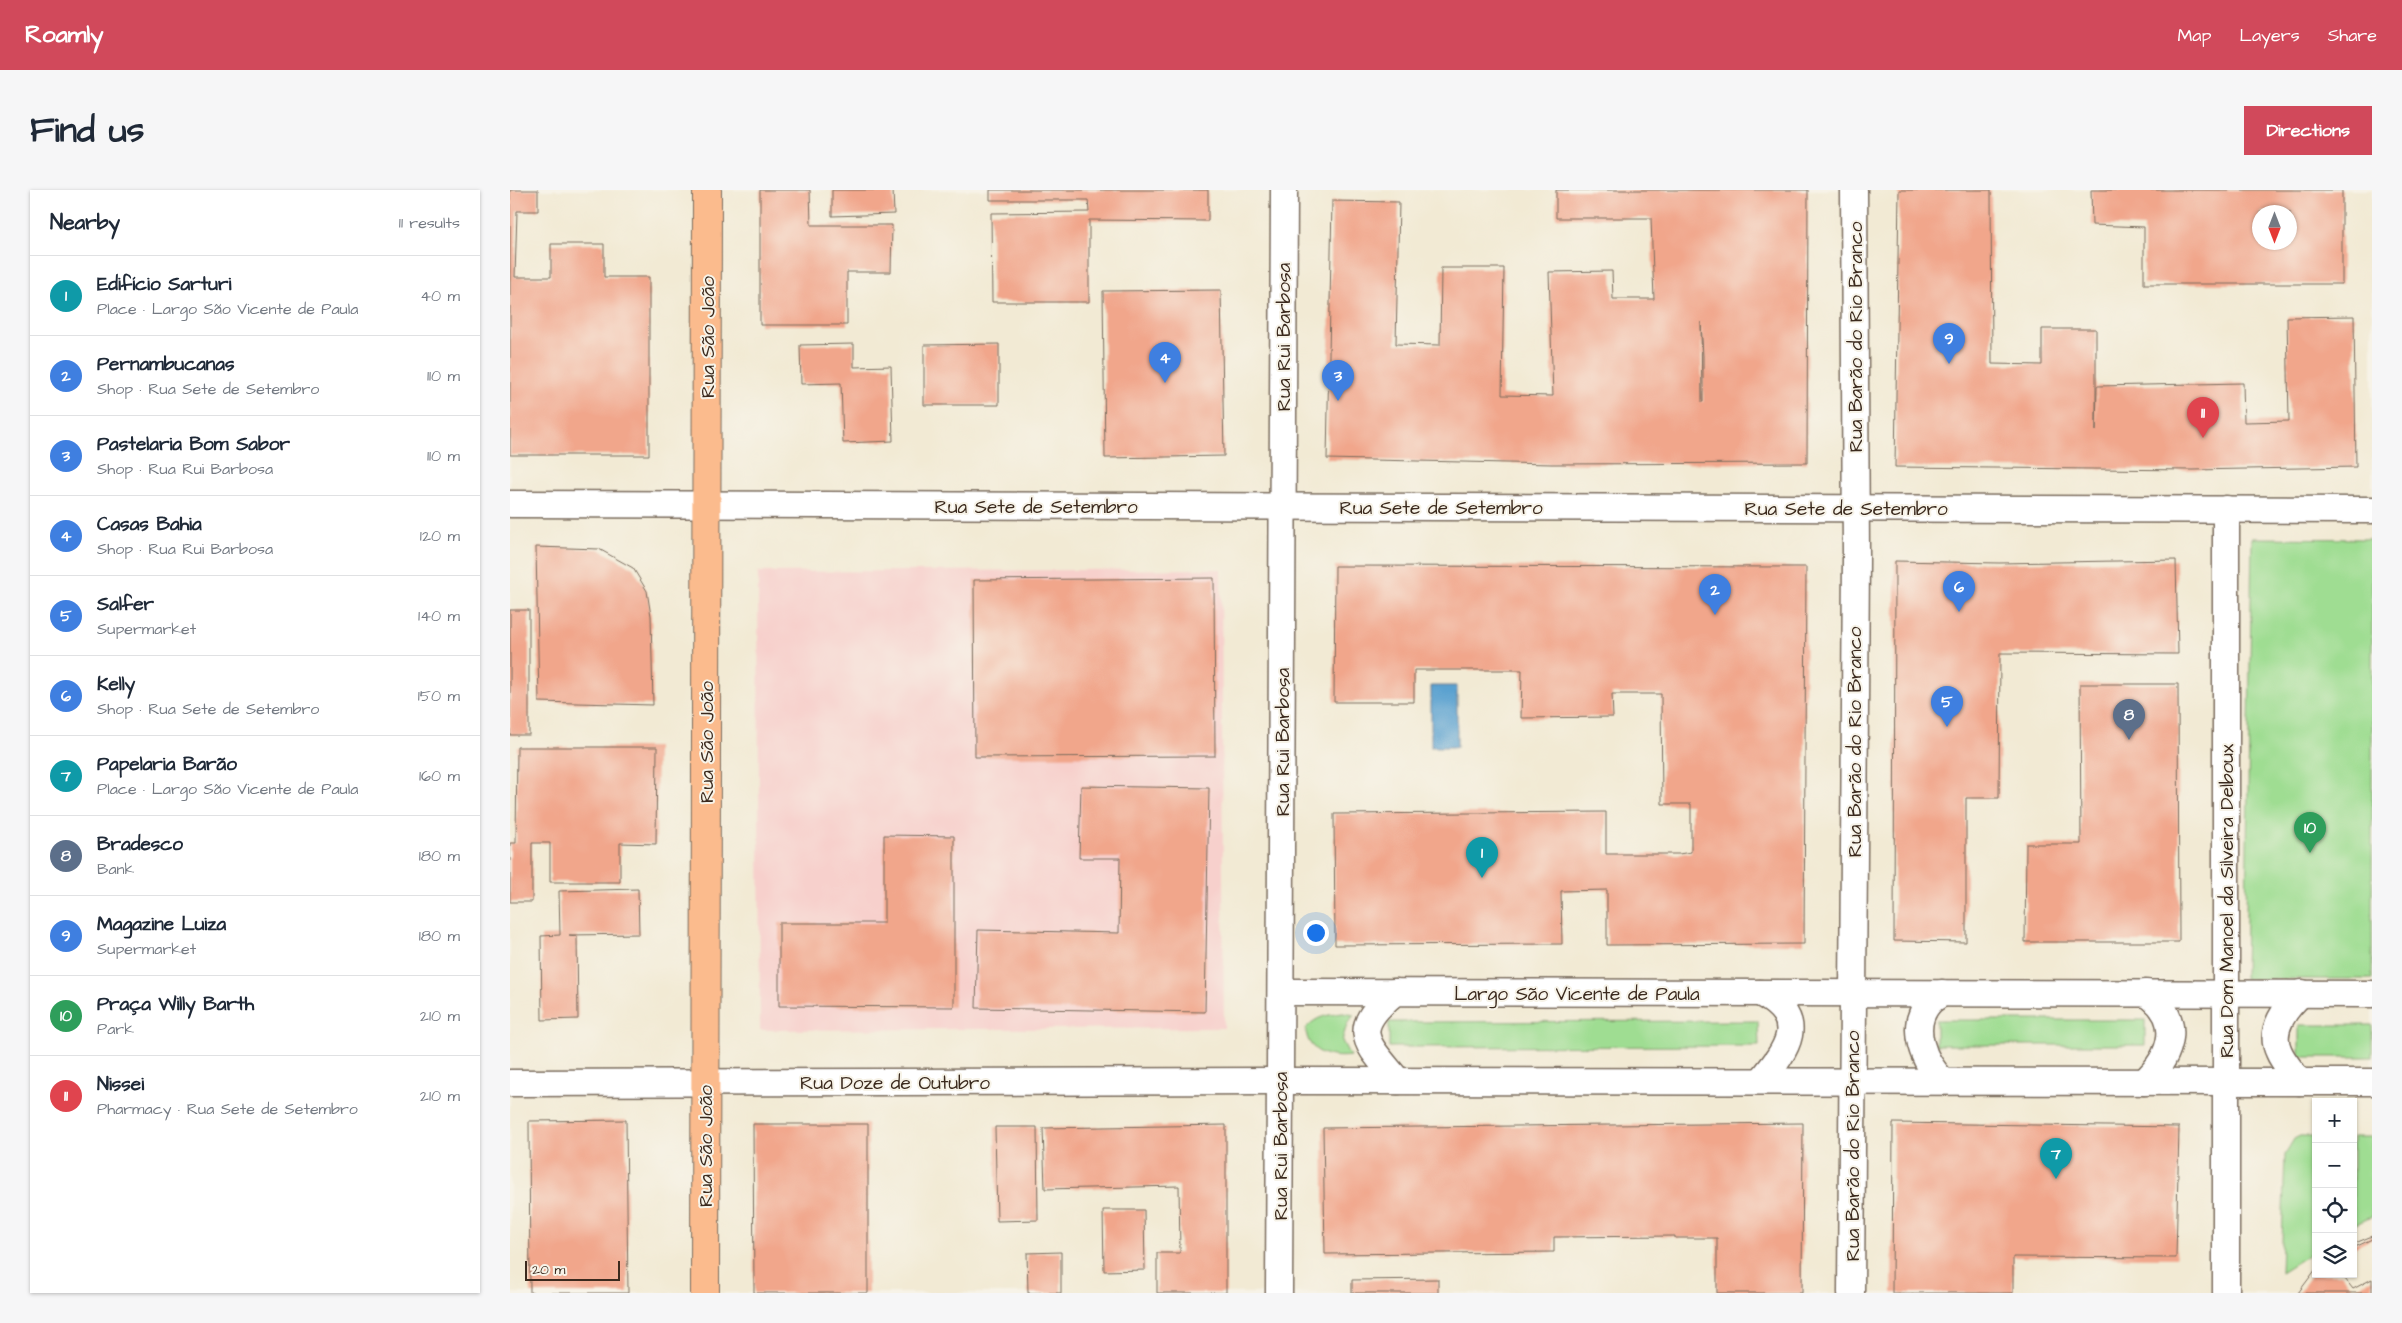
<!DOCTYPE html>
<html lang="en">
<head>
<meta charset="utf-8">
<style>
  :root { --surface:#fff; --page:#f6f6f7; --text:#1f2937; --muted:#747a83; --line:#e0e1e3; --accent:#d1495b }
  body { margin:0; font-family:"Architects Daughter",sans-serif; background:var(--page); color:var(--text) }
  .controls { position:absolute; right:15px; bottom:15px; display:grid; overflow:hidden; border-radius:0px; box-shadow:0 1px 4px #0004 }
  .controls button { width:45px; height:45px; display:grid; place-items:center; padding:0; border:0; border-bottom:1px solid var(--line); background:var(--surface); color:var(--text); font:25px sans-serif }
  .compass { position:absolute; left:1742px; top:15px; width:45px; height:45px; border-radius:50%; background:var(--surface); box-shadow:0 1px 4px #0004; rotate:180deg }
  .scale { position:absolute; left:15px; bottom:12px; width:95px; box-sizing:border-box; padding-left:5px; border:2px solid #3b2a1e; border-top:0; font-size:14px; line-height:18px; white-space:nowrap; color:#3b2a1e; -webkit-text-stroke:4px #f7f3e8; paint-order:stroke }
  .you { position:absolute; left:805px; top:742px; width:18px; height:18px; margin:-12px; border:4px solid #fff; border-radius:50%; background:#1a73e8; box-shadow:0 0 0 8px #1a73e833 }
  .badge { display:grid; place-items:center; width:32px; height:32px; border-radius:50%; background:var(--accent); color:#fff; font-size:16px; font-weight:700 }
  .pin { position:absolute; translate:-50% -41px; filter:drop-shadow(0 1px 2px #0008) }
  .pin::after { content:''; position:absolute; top:26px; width:18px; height:15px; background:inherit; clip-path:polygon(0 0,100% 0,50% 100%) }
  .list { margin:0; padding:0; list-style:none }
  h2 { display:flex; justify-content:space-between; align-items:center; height:65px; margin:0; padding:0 20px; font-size:21px }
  h2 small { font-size:16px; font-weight:400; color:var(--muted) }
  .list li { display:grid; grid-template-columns:32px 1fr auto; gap:15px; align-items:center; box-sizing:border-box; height:80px; padding:0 20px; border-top:1px solid var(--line) }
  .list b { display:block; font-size:19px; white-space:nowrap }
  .list p { margin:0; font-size:16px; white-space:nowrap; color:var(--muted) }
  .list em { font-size:16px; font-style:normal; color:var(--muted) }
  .icon { flex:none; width:28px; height:28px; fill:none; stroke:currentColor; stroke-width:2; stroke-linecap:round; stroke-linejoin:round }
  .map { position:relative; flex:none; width:1862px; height:1103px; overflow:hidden; border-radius:0px }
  header { display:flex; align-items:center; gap:30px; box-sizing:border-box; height:70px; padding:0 25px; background:var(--accent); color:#fff }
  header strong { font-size:24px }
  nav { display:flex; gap:28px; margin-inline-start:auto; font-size:18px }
  .intro { display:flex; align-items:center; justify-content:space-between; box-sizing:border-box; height:120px; padding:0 30px }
  h1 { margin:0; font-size:35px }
  .button { padding:12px 22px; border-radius:0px; background:var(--accent); color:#fff; font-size:18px; font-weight:700 }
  main { display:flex; gap:30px; padding:0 30px }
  aside { flex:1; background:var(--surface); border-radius:0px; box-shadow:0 1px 4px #0004 }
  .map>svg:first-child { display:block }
  .built { fill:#f7d0cc }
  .green { fill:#9fdd92; stroke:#6d8458 }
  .water { fill:#5aa1d0; stroke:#4a6677 }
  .building { fill:#f1a68b; fill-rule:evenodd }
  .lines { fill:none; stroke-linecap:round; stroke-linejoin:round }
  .street-casing { stroke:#7b6d5e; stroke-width:29 }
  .primary-casing { stroke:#7b6d5e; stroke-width:30 }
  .street { stroke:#fff; stroke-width:26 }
  .primary { stroke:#fbbb8d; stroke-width:28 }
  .labels { text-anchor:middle; stroke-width:4; stroke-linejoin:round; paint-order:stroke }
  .street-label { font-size:19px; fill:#3b2a1e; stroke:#f7f3e8 }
</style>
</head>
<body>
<header>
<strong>Roamly</strong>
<nav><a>Map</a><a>Layers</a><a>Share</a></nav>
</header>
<div class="intro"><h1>Find us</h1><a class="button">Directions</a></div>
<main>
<aside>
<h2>Nearby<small>11 results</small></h2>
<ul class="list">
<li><span class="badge" style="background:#0f9aa8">1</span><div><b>Edifício Sarturi</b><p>Place · Largo São Vicente de Paula</p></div><em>40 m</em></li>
<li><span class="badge" style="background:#3f7fe0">2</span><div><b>Pernambucanas</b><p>Shop · Rua Sete de Setembro</p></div><em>110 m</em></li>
<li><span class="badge" style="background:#3f7fe0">3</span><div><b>Pastelaria Bom Sabor</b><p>Shop · Rua Rui Barbosa</p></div><em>110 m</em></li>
<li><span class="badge" style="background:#3f7fe0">4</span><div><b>Casas Bahia</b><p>Shop · Rua Rui Barbosa</p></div><em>120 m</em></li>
<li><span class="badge" style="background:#3f7fe0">5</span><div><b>Salfer</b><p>Supermarket</p></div><em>140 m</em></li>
<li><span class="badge" style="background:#3f7fe0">6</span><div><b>Kelly</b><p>Shop · Rua Sete de Setembro</p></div><em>150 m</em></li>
<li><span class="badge" style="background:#0f9aa8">7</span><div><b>Papelaria Barão</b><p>Place · Largo São Vicente de Paula</p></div><em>160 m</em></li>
<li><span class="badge" style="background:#5c6f8a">8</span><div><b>Bradesco</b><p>Bank</p></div><em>180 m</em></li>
<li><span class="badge" style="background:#3f7fe0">9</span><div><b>Magazine Luiza</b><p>Supermarket</p></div><em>180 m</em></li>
<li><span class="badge" style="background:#2e9e5b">10</span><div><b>Praça Willy Barth</b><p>Park</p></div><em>210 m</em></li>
<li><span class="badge" style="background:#e0444e">11</span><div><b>Nissei</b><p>Pharmacy · Rua Sete de Setembro</p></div><em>210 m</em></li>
</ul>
</aside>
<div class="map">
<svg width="1862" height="1103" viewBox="0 0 1862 1103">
  <rect width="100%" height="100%" fill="#f7f3e8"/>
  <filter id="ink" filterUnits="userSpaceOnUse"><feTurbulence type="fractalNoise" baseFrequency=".02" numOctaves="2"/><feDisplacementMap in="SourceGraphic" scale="10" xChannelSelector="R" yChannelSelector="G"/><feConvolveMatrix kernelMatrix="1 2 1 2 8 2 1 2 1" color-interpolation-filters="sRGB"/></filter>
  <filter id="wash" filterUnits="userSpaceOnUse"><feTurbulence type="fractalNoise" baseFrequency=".0096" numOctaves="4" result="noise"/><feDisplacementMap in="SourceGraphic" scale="20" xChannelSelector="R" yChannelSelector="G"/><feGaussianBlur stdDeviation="1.12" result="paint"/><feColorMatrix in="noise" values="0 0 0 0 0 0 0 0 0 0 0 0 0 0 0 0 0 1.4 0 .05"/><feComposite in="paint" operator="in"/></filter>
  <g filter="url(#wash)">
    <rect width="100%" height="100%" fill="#f2ead4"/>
    <path class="built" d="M711,379l3,459 -464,2 -2,-458z"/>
    <g class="green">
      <path d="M1742,348l120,1v440h-127z"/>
      <path d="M833,823l11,2 -7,9 -5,17 8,15c-21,3 -44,-4 -44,-28 11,-12 21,-13 37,-15z"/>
      <rect x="1426" y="830" width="209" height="25"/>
      <path d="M1248,831l1,25 -370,1v-25z"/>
      <rect x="1789" y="835" width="73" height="32"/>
      <path d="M1790,946h16v114l-35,22 4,-118 9,-15z"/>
      <path d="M1843,947h19v80l-19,8z"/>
    </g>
    <rect class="water" x="921" y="496" width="26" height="61"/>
    <g id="blocks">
      <g class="building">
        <path d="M0,0h28v21h-21l-2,66h36v-33h53v33h45v178h-139z"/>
        <path d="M250,0h50l1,35h81l-1,47h-44v53h-87z"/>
        <path d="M322,0h61l1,24 -62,2z"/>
        <path d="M480,0h218v31l-119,-1v82h-97l-1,-89 98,-1 -1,-12h-98z"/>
        <path d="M1046,0h252l-1,273 -255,1 -225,-5 5,-258 67,1 -3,142 44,1 1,-77h63l-2,127 51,1 -4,-124 63,-1 1,28h41l-3,-81h-95zM1191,132l2,34v46h-1z"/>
        <path d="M1389,0h92l1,174 50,1v-36h54v102l1,-45 146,-3 1,39 45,-1 -2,-104 67,-1 2,151 -164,3 -297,-3z"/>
        <path d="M1581,0h251v94h-198v-57l-52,-2zM1750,22h30v30h-30z"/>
        <path d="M711,100l3,166 -119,2 -2,-167z"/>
        <path d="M344,154v23l37,-1 2,75 -50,2 -2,-60 -40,1 -1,-39z"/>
        <path d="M489,154v61h-75v-60z"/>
        <path d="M26,357l63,2 34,19 14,23 4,25 2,89 -114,-3z"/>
        <path d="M1666,370l2,94 -178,-1 -1,145h-33v144l-72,-1 1,-380 104,2z"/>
        <path d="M825,376l471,1 -2,377 -197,1v-55l-46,1 1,53 -227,1 -1,-131 272,-2v42h73l12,-2v-48h-29l-1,-110h-49l1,23 -92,1 1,-48h-108v32h-80z"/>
        <path d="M704,388l1,178 -240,1 -1,-177z"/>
        <rect x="0" y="420" width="19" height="125"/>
        <path d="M1570,494h98l1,258h-154l1,-98h55z"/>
        <path d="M7,557h140l-1,97 -36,-1v39h-70v-39h-18v59h-22v-59h6z"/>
        <path d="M571,596l128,2 -4,224 -229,-4 2,-78 141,3 1,-75h-41z"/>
        <path d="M374,645l70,1v171l-175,-1v-83h105z"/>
        <path d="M128,699l1,45 -70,1 8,1 1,83 -36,1 -1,-84 19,-1 -1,-44z"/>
        <path d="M116,930l2,173h-98l-1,-172z"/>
        <path d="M1293,933l-1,170h-85v-55h-42v-2l-121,1v15l-229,2 -2,-126z"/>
        <path d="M1383,933l286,4 -3,131 -163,-1v36h-121z"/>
        <path d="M243,934h115v169h-114z"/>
        <path d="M716,935v168h-69v-40h23l-1,-67 -134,3 -2,-61z"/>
        <path d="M485,937h42l1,93 -41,1z"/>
        <path d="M593,1020h41l1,60 -41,1z"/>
        <path d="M1862,1046v3l-19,9v-4z"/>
        <path d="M551,1062v41h-33l-1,-40z"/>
        <path d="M1806,1079v5h25l12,15 19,-10v14h-74z"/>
        <path d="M928,1089v14h-86v-13z"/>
      </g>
    </g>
  </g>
  <g filter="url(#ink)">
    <use href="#blocks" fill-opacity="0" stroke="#7b6d5e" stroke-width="1"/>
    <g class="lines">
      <defs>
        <g id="street">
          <path d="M0,314l1862,6"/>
          <path d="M1716,319v784"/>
          <path d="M771,802l1091,2"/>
          <path d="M885,802c-47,39 -29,50 3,89"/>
          <path d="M1250,803c50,27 27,56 1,88"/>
          <path d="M1432,803c-4,3 -10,6 -13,10 -21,24 -5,60 14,78"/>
          <path d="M1634,892c29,-27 40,-64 2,-89"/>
          <path d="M1789,892c-6,-10 -16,-20 -20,-30 -11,-22 7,-45 23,-59"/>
          <path d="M0,893l770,-2 1092,1"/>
          <path d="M769,1103l5,-1103"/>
          <path d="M1341,1103l5,-736 -2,-367"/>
        </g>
        <path id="primary" d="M195,1103l2,-1103"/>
      </defs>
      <use href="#street" class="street-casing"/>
      <use href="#primary" class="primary-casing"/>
      <use href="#street" class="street"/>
      <use href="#primary" class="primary"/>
    </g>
  </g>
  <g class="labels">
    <g class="street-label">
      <text transform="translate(197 147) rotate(-90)" y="7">Rua São João</text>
      <text transform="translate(773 147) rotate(-90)" y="7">Rua Rui Barbosa</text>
      <text transform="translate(1345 147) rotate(-90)" y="7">Rua Barão do Rio Branco</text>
      <text x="526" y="323">Rua Sete de Setembro</text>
      <text x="931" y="324">Rua Sete de Setembro</text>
      <text x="1336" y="325">Rua Sete de Setembro</text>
      <text transform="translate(196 552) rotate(-90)" y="7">Rua São João</text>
      <text transform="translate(772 552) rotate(-90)" y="7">Rua Rui Barbosa</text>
      <text transform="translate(1344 552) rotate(-90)" y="7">Rua Barão do Rio Branco</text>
      <text transform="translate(1716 711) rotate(-90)" y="7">Rua Dom Manoel da Silveira Delboux</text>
      <text x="1067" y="810">Largo São Vicente de Paula</text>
      <text x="385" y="899">Rua Doze de Outubro</text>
      <text transform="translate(195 956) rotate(-90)" y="7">Rua São João</text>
      <text transform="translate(770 956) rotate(-90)" y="7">Rua Rui Barbosa</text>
      <text transform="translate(1342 956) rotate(-90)" y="7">Rua Barão do Rio Branco</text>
    </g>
  </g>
</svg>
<div class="controls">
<button>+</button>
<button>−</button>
<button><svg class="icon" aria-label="locate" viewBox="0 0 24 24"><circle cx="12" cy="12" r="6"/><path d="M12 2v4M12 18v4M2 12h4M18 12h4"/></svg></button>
<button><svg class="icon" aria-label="layers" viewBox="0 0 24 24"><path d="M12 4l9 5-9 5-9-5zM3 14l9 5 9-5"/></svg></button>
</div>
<svg class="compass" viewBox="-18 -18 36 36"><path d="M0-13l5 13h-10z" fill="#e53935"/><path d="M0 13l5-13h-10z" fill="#747a83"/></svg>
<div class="scale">20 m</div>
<div class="you"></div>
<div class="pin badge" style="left:972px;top:688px;background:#0f9aa8">1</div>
<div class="pin badge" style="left:1205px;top:425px;background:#3f7fe0">2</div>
<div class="pin badge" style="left:828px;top:211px;background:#3f7fe0">3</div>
<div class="pin badge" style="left:655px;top:193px;background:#3f7fe0">4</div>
<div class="pin badge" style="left:1437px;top:537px;background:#3f7fe0">5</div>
<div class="pin badge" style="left:1449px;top:422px;background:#3f7fe0">6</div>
<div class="pin badge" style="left:1546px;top:989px;background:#0f9aa8">7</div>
<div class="pin badge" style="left:1619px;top:550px;background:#5c6f8a">8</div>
<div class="pin badge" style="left:1439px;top:174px;background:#3f7fe0">9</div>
<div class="pin badge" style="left:1800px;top:663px;background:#2e9e5b">10</div>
<div class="pin badge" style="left:1693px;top:248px;background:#e0444e">11</div>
</div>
</main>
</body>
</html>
